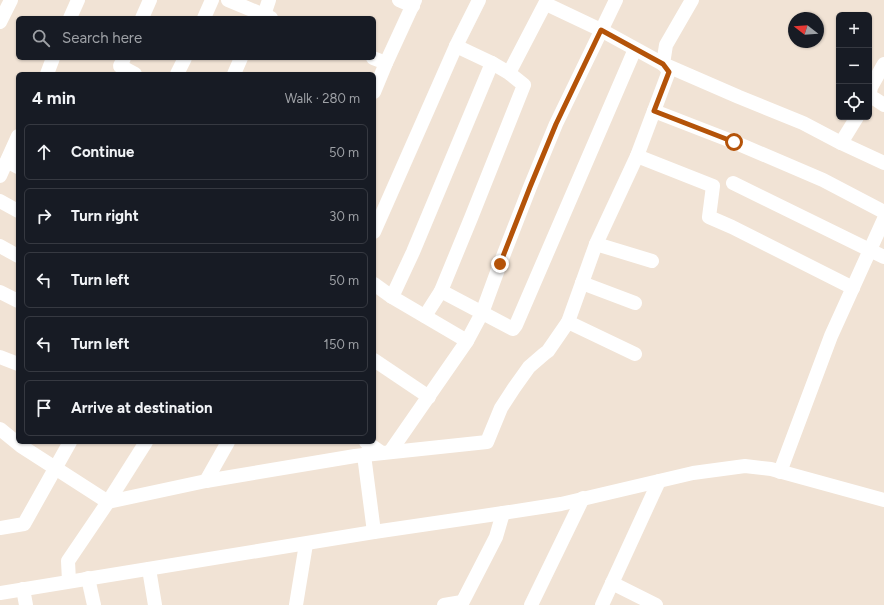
<!DOCTYPE html>
<html lang="en">
<head>
<meta charset="utf-8">
<style>
  :root { --surface:#171b24; --page:#242831; --text:#f1f3f6; --muted:#9ea1a6; --line:#363941 }
  body { margin:0; font-family:Figtree,sans-serif; background:var(--page); color:var(--text) }
  .controls { position:absolute; right:12px; top:12px; display:grid; overflow:hidden; border-radius:6px; box-shadow:0 1px 3px #0004 }
  .controls button { width:36px; height:36px; display:grid; place-items:center; padding:0; border:0; border-bottom:1px solid var(--line); background:var(--surface); color:var(--text); font:20px sans-serif }
  .compass { position:absolute; left:788px; top:12px; width:36px; height:36px; border-radius:50%; background:var(--surface); box-shadow:0 1px 3px #0004; rotate:287deg }
  .stop { position:absolute; width:12px; height:12px; margin:-9px; border:3px solid #b45309; border-radius:50%; background:#fff }
  .stop.end { background:#b45309; border-color:#fff; box-shadow:0 1px 4px #0008 }
  .list { margin:0; padding:0; list-style:none }
  h2 { display:flex; justify-content:space-between; align-items:center; height:52px; margin:0; padding:0 16px; font-size:17px }
  h2 small { font-size:13px; font-weight:400; color:var(--muted) }
  .list li { display:grid; grid-template-columns:26px 1fr auto; gap:12px; align-items:center; box-sizing:border-box; height:56px; margin:0 8px 8px; padding:0 8px; border:1px solid var(--line); border-radius:6px }
  .list b { display:block; font-size:15px; white-space:nowrap }
  .list em { font-size:13px; font-style:normal; color:var(--muted) }
  .icon { flex:none; width:22px; height:22px; fill:none; stroke:currentColor; stroke-width:2; stroke-linecap:round; stroke-linejoin:round }
  .map { position:relative; flex:none; width:884px; height:605px; overflow:hidden }
  .search { position:absolute; background:var(--surface); box-shadow:0 1px 3px #0004; left:16px; top:16px; width:360px; height:44px; display:flex; align-items:center; gap:10px; box-sizing:border-box; padding:0 14px; border-radius:6px; color:var(--muted); font-size:15px }
  .panel { position:absolute; background:var(--surface); box-shadow:0 1px 3px #0004; left:16px; top:72px; width:360px; height:372px; border-radius:6px }
  .map>svg:first-child { display:block }
  .lines { fill:none; stroke-linecap:round; stroke-linejoin:round }
  .street { stroke:#fff; stroke-width:14 }
  .route { stroke:#b45309; stroke-width:5 }
</style>
</head>
<body>
<div class="map">
<svg width="884" height="605" viewBox="0 0 884 605">
  <rect width="100%" height="100%" fill="#f1e3d5"/>
  <g class="lines">
    <g class="street">
      <path d="M228,0l43,18"/>
      <path d="M399,0l14,6"/>
      <path d="M692,0l-26,45 -3,19 76,33 64,26 38,20 43,20"/>
      <path d="M546,4l55,26 62,34 6,7 -32,85 -41,88 -28,78"/>
      <path d="M264,15l5,-15"/>
      <path d="M70,18l8,-18"/>
      <path d="M142,18l8,-18"/>
      <path d="M204,18l8,-18"/>
      <path d="M0,22l11,-22"/>
      <path d="M124,58l-4,8 15,8"/>
      <path d="M373,58l13,5"/>
      <path d="M509,73l38,-73"/>
      <path d="M47,74l6,-16"/>
      <path d="M177,74l8,-16"/>
      <path d="M234,74l7,-16"/>
      <path d="M374,92l12,-29 29,-63"/>
      <path d="M869,98l2,-11 13,-23"/>
      <path d="M875,99l9,6"/>
      <path d="M654,111l80,31 89,38 61,32"/>
      <path d="M841,143l16,-26"/>
      <path d="M637,156l76,30 -4,31 23,10 121,61"/>
      <path d="M7,161l11,6"/>
      <path d="M0,176l18,-40"/>
      <path d="M733,183l151,74"/>
      <path d="M0,201l18,10"/>
      <path d="M374,232l82,-186 23,-46"/>
      <path d="M596,244l56,17"/>
      <path d="M0,246l18,10"/>
      <path d="M582,283l53,20"/>
      <path d="M374,284l18,13 75,44"/>
      <path d="M441,291l72,38 3,-4 119,-276"/>
      <path d="M0,292l18,9"/>
      <path d="M392,297l21,-45 79,-189 -36,-17"/>
      <path d="M425,316l16,-25 30,-73 53,-133 -15,-12 -17,-10"/>
      <path d="M0,357l18,7"/>
      <path d="M374,360l55,37"/>
      <path d="M0,429l21,17 87,56 -40,59 1,20"/>
      <path d="M366,442l16,11"/>
      <path d="M390,452l77,-111 15,-28 18,-49 30,-77 26,-63 60,-124"/>
      <path d="M364,455l10,77"/>
      <path d="M780,472l51,-136 53,-117"/>
      <path d="M206,481l22,-39"/>
      <path d="M108,502l98,-21 149,-25 132,-14 14,-34 13,-20 15,-21 15,-13 4,-3 20,-29 67,32"/>
      <path d="M108,502l38,-60"/>
      <path d="M0,528l24,-4 46,-82"/>
      <path d="M149,569l6,36"/>
      <path d="M88,578l6,27"/>
      <path d="M612,583l44,22"/>
      <path d="M23,589l3,16"/>
      <path d="M0,593l374,-61 129,-19 58,-9 132,-31 52,-7 26,3 113,31"/>
      <path d="M296,605l10,-61"/>
      <path d="M444,605l18,-3"/>
      <path d="M461,605l35,-68 7,-24"/>
      <path d="M531,605l52,-107"/>
      <path d="M602,605l57,-124"/>
    </g>
  </g>
  <g class="lines">
    <path class="route" d="M500,264l30,-77 26,-63 45,-94 62,34 6,8 -15,39 80,31"/>
  </g>
</svg>
<div class="controls">
<button>+</button>
<button>−</button>
<button><svg class="icon" aria-label="locate" viewBox="0 0 24 24"><circle cx="12" cy="12" r="6"/><path d="M12 2v4M12 18v4M2 12h4M18 12h4"/></svg></button>
</div>
<svg class="compass" viewBox="-18 -18 36 36"><path d="M0-13l5 13h-10z" fill="#e53935"/><path d="M0 13l5-13h-10z" fill="#9ea1a6"/></svg>
<div class="stop" style="left:734px;top:142px"></div>
<div class="stop end" style="left:500px;top:264px"></div>
<div class="search"><svg class="icon" aria-label="search" viewBox="0 0 24 24"><circle cx="10" cy="10" r="6"/><path d="M15 15l6 6"/></svg>Search here</div>
<section class="panel">
<h2>4 min<small>Walk · 280 m</small></h2>
<ul class="list">
<li><svg class="icon" aria-label="ahead" viewBox="0 0 24 24"><path d="M12 20V5M6 11l6-6 6 6"/></svg><div><b>Continue</b></div><em>50 m</em></li>
<li><svg class="icon" aria-label="right" viewBox="0 0 24 24"><path d="M7 20v-9h11M14 6l5 5-5 5"/></svg><div><b>Turn right</b></div><em>30 m</em></li>
<li><svg class="icon" aria-label="left" viewBox="0 0 24 24"><path d="M17 20v-9H6M10 6l-5 5 5 5"/></svg><div><b>Turn left</b></div><em>50 m</em></li>
<li><svg class="icon" aria-label="left" viewBox="0 0 24 24"><path d="M17 20v-9H6M10 6l-5 5 5 5"/></svg><div><b>Turn left</b></div><em>150 m</em></li>
<li><svg class="icon" aria-label="arrive" viewBox="0 0 24 24"><path d="M6 21V4h12l-3 4 3 4H6"/></svg><div><b>Arrive at destination</b></div></li>
</ul>
</section>
</div>
</body>
</html>
